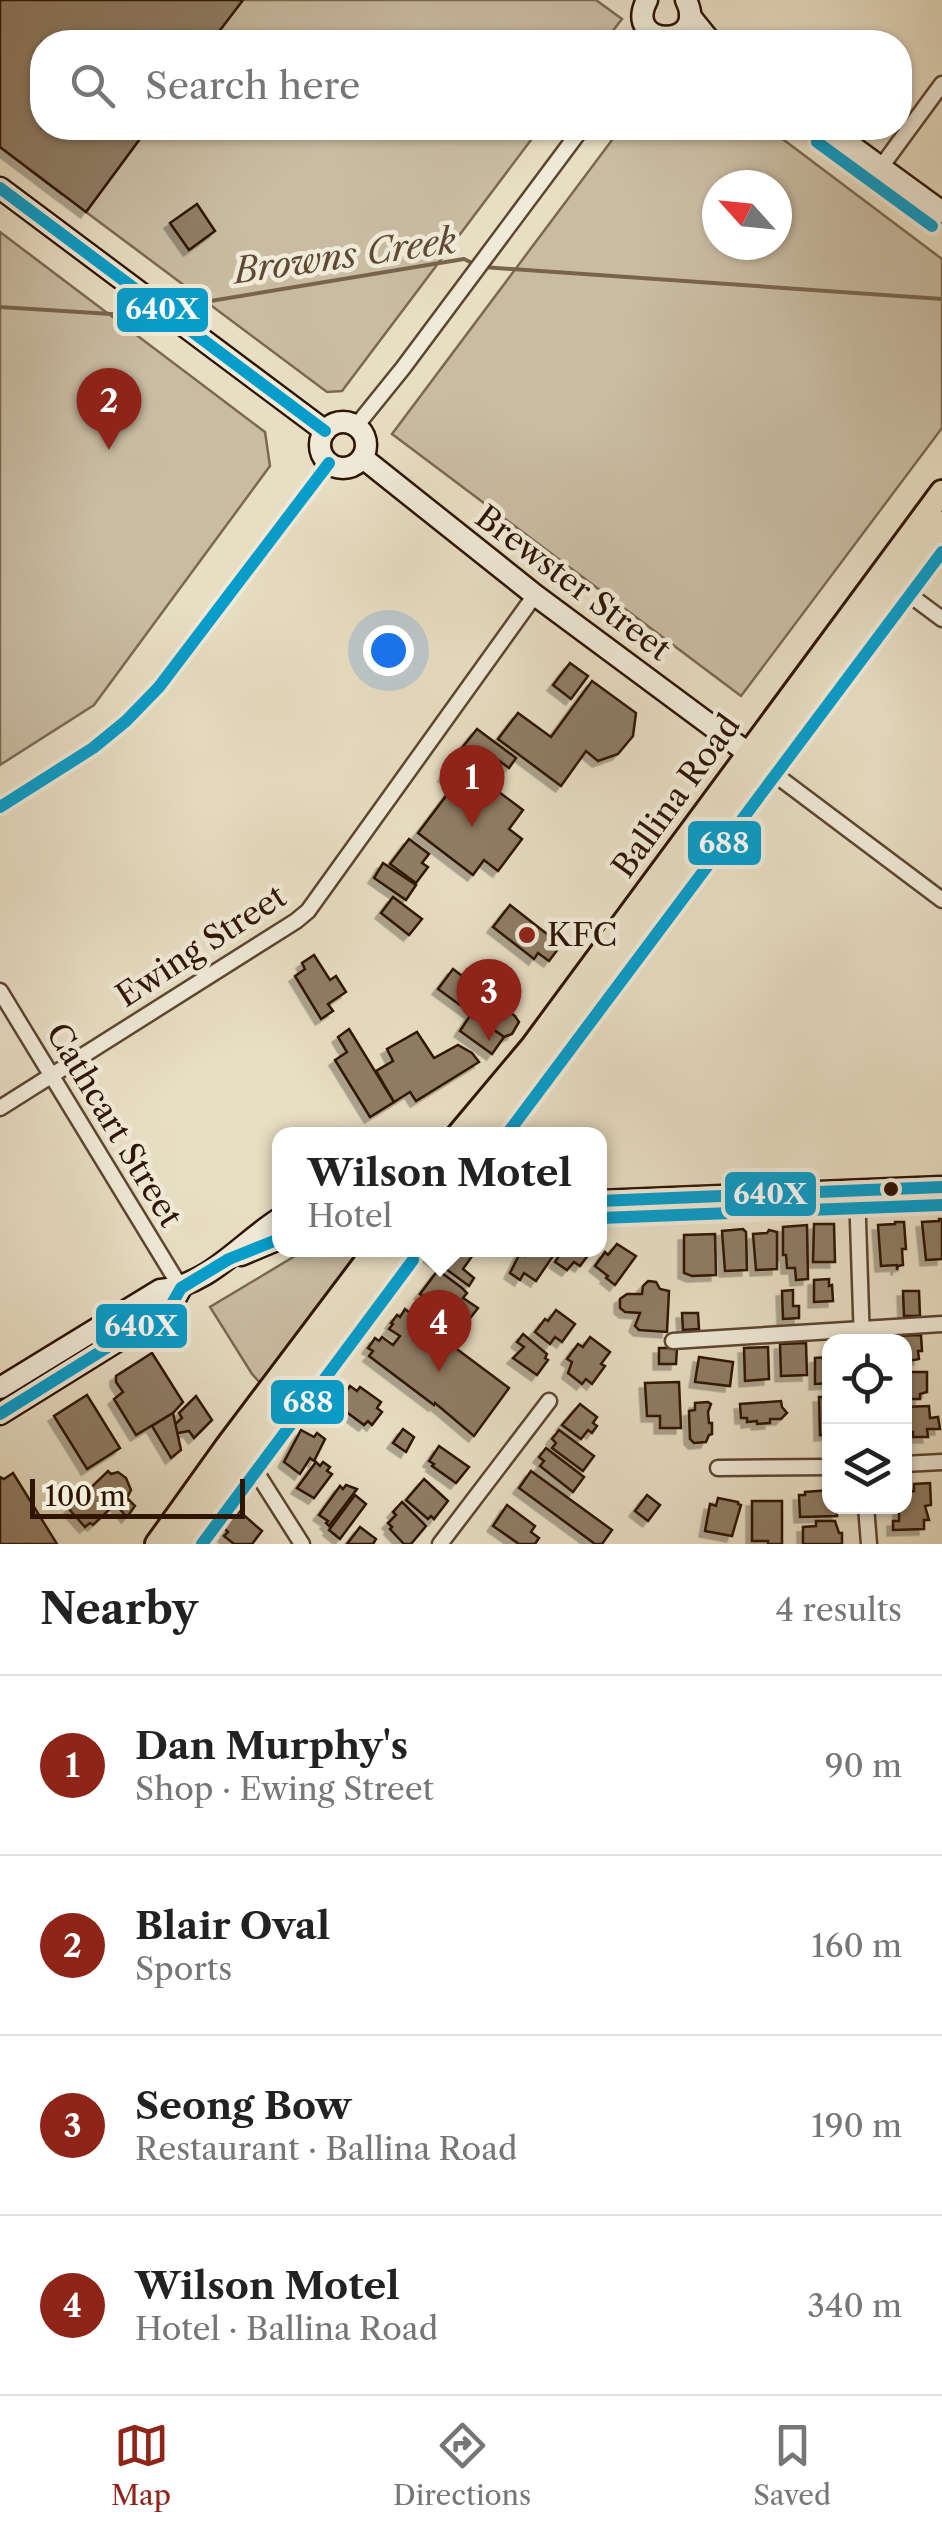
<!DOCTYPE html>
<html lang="en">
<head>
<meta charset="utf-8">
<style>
  :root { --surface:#fff; --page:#f2f2f2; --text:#222; --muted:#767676; --line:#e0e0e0; --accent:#8f2418 }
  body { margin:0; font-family:"Libre Caslon Text",serif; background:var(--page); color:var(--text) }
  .controls { position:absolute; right:30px; bottom:30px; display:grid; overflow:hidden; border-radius:20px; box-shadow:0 2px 8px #0004 }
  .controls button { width:90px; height:90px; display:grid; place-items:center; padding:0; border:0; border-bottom:2px solid var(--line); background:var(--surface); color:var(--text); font:50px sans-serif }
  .compass { position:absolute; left:702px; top:170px; width:90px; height:90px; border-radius:50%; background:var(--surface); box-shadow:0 2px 8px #0004; rotate:297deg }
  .scale { position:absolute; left:30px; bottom:25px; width:215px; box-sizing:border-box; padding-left:10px; border:5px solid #2f1400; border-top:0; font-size:28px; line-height:35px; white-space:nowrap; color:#2f1400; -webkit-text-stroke:8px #f0ead8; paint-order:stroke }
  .you { position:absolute; left:388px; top:650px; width:35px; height:35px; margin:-25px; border:8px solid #fff; border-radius:50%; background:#1a73e8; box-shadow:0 0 0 15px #1a73e833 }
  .badge { display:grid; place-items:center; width:65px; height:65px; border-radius:50%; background:var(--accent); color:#fff; font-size:32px; font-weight:700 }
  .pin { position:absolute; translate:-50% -82px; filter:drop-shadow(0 2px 5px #0008) }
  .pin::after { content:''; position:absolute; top:52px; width:35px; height:30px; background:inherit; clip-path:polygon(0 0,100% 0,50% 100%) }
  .popup { position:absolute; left:272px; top:1127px; width:335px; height:130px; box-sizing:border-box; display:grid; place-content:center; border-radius:20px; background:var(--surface); filter:drop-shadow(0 2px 8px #0005); font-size:32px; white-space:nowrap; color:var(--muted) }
  .popup b { font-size:38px; color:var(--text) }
  .popup::after { content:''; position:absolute; left:50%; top:100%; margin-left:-20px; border:20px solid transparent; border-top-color:var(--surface) }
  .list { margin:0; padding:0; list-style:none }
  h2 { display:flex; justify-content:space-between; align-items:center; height:130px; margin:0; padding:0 40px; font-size:42px }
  h2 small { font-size:32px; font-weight:400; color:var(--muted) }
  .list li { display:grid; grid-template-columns:65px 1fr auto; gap:30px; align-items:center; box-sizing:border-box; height:180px; padding:0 40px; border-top:2px solid var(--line) }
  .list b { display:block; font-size:38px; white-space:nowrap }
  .list p { margin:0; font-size:32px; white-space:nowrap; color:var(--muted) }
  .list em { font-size:32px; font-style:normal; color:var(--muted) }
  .icon { flex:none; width:55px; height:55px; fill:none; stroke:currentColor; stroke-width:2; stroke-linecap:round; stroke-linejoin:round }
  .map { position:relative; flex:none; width:942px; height:1544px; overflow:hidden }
  .search { position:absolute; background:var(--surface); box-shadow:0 2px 8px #0004; left:30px; right:30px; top:30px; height:110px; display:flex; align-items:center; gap:25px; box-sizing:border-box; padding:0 35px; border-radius:40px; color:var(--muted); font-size:38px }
  .sheet { height:850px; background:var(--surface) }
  nav { display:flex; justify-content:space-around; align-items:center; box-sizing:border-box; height:140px; border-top:2px solid var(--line); background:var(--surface); font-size:28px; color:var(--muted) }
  nav a { display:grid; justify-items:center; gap:5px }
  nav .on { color:var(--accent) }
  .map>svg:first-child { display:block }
  .green { fill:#c9bca2; stroke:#7c6851; stroke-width:2.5; fill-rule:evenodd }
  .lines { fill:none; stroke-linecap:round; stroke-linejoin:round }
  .stream { stroke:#78644d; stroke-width:4 }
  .building { fill:#8f7d65; stroke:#2f1400; stroke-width:2.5; filter:url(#shadow) }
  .street-casing { stroke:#5d4631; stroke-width:19 }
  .secondary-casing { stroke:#2f1400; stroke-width:25 }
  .primary-casing { stroke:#2f1400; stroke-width:28 }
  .street { stroke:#f0ead8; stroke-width:14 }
  .secondary { stroke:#f0ead8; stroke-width:20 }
  .primary { stroke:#e8dec3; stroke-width:22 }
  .bus-1-casing { stroke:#f0ead8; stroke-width:20 }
  .bus-2-casing { stroke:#f0ead8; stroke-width:20 }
  .bus-1 { stroke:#079dcb; stroke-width:12 }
  .bus-2 { stroke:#079dcb; stroke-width:12 }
  .poi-dot { fill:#8f2418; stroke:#f0ead8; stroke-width:4 }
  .bus-dot { fill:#2f1400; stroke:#f0ead8; stroke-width:4 }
  .labels { text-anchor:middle; stroke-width:9; stroke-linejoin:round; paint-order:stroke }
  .street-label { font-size:32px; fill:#2f1400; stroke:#f0ead8 }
  .poi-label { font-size:32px; fill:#2f1400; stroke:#f0ead8; text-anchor:start }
  .water-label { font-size:35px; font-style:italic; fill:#604934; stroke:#f0ead8 }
  .line-badge { stroke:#f0ead8; stroke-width:4 }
  .badge-label { font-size:28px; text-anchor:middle; font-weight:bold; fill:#fff }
</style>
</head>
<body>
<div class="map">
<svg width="942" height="1544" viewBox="0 0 942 1544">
  <defs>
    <filter id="shadow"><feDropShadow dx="-5.5" dy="5.5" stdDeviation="0" flood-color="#0004"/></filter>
  </defs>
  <rect width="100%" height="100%" fill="#e8dec3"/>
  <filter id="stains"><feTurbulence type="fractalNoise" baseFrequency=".002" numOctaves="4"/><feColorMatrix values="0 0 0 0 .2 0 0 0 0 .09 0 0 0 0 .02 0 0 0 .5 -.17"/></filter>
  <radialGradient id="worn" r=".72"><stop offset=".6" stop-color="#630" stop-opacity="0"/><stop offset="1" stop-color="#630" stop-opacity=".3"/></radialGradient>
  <g class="green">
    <path d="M243,0h353l26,19 -18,23h-393z"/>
    <path d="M148,128h392l-198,263 -15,1 -241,-180z"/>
    <path d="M621,128h147l174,131v169l-201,268 -349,-262zM717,185h60v60h-60z"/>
    <path d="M0,232l265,200 5,34 -176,239 -94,60z"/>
    <path d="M305,1250h59l-101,136 -11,-12 -42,-67z"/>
  </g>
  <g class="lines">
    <g class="stream">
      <path d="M483,267l459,32"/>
      <path d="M0,307l159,10"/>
      <path d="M174,307l290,-48 10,5"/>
    </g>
  </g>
  <g class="building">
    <path d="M0,0h177l-3,6 18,13 -18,23h-132v86h70l-50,66 -62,-47z"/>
    <path d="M0,0h243l-32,42h-169v86h106l-62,84 -86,-65z"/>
    <path d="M197,204l18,27 -26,19 -19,-27z"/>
    <path d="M570,663l18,13 -17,23 -18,-14z"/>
    <path d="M592,681l44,32 -3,23 -15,18 -20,7 -12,-10 -25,35 -63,-47 20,-26 33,24z"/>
    <path d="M477,729l39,29 -7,10 -11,-8 -9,11 -28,-22z"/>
    <path d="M456,760l67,50 -14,19 13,10 -24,32 -14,-11 -11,15 -55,-42 37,-49 -11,-8z"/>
    <path d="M409,839l20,15 -7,9 6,4 -12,16 -26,-19z"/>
    <path d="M383,863l33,22 -10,15 -32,-22z"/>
    <path d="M393,897l29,22 -13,16 -28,-22z"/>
    <path d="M510,905l51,40 -12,16 -11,-8 -4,6 -41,-32z"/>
    <path d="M314,955l16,25 6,-4 10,16 -18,12 5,7 -12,8 -26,-43 10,-7 -3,-6z"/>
    <path d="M453,969l62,47 4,6 -7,12 -8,3 -66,-48z"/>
    <path d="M471,1014l33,23 -12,17 -32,-23z"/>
    <path d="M349,1029l45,73 -24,15 -35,-57 12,-8 -9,-15z"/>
    <path d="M417,1032l17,26 24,-13 14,8 7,9 -63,39 -6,-9 -16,10 -18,-31 17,-10 -6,-12z"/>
    <path d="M939,1219h3v40l-16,1 -4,-38 17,-1z"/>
    <path d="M895,1222h9l2,27h-4l1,16 -5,1 -1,4v-5l-16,1 -3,-41 17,-1z"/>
    <path d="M814,1224h20l1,38h-22z"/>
    <path d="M807,1225l1,54 -12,1 -1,-12h-8l-1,-13h-3v-28z"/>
    <path d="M743,1229l3,3 1,38 -22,1 -3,-40z"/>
    <path d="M769,1230l8,2v37l-21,1 -3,-36 14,-1z"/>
    <path d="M715,1234l1,41 -24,1 -8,-3v-38z"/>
    <path d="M617,1244l19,12 -21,29 -9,-7 2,-2 -13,-10 10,-14 3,3z"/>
    <path d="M431,1250h40l4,2 -12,17 11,9 -5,8 -42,-31z"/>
    <path d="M529,1250h20l-2,2 6,4 -17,25 -12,-8 -4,7 -10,-7 10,-20 5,3z"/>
    <path d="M563,1250h29l-12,16 -6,-4 -7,8 -12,-8z"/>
    <path d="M438,1270l24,18 5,5 -4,5 15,10 -14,18 -44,-32z"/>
    <path d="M829,1279v7l3,-1 1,16 -19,1v-22z"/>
    <path d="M648,1281l8,1 4,7 9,2 -2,41 -28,-2 -4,-4 5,-13 -15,-1 -5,-4v-9l7,-5h15l1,-8z"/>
    <path d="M793,1290v16h6v12l-16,1 -1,-28z"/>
    <path d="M903,1291h16l1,25h-16z"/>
    <path d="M405,1309l10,8 4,-6 7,5 -4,7 87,65 -35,48 -39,-33 -1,2 -65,-49 4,-5 -5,-3 7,-10 4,3 3,-4 11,8 7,-9 -11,-7 4,-5 -2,-1 6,-8 3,2z"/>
    <path d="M556,1310l19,14 -13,18 -7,-5 -5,7 -15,-12 10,-13 3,2z"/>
    <path d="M682,1313h16l1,16 -16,1z"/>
    <path d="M523,1334l24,20 -2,4 3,2 -11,15 -24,-17 11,-11 -7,-5z"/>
    <path d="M921,1335l1,16h-4l1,8 -5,1h-10v-18h-13v-6z"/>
    <path d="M590,1337l20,15 -9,12 4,2 -13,18 -6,-5 -4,5 -14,-11 4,-11 -5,-3 11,-15 5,3z"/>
    <path d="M806,1343l1,32 -26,1 -1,-32z"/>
    <path d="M768,1347l1,32 -24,2 -1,-33z"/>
    <path d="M659,1348h18l-1,16h-17z"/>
    <path d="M152,1353l31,49 -10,11 -37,22 -22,-36 9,-7 -7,-10v-6z"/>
    <path d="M699,1357l34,5 -3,24 -35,-4z"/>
    <path d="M830,1357v26l-15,1v-26z"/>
    <path d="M904,1372h23v20l-7,2v5h-16z"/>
    <path d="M679,1382l2,46h-21v-12h-13l-2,-33z"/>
    <path d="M350,1386l7,5 3,-4 21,15 -4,6 5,4 -10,13 -4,-4 -4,4 -27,-20z"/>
    <path d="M87,1395l33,53 -33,21 -33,-53z"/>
    <path d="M196,1396l16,24 -18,18 -5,-7 -16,3 -2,-6 11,-10 -3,-5z"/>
    <path d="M819,1397h11v37l-10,1z"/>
    <path d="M781,1401l1,6 5,6 -6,6h-11v4l-13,1v-3l-10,1v-4h-6l-1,-14z"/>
    <path d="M708,1402l3,2 -3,8 1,11h3v11l-3,1 -3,7 -12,1 -4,-4 -1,-28 6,-1v-7z"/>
    <path d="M580,1404l17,13 -4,6 4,3 -5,7 -4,-3 -7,9 -19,-14z"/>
    <path d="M929,1406l1,12 8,-1 2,12h-13l1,8h-15v-5h-9v-25z"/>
    <path d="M173,1413l8,37 -10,8 -19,-32z"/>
    <path d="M403,1429l11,8 -8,15 -13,-9z"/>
    <path d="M301,1430l13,7 3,-4 8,6 -11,22 -4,-3 -10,16 -16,-12z"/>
    <path d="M559,1430l35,26 -11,15 -31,-23 4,-5 -4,-4z"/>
    <path d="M439,1446l30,21 -13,16 -24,-17 2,-2 -5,-3z"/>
    <path d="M546,1448l38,29 -11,15 -33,-26 4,-5 -5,-4z"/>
    <path d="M316,1462l4,4 3,-4 7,5 -3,4 5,3 -18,24 -17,-10z"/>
    <path d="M108,1471l3,3 7,-2 8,6 5,12 -4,8 8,8 -8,11 -12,-13 -22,21 -3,-2 -5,4 -16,-18z"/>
    <path d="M531,1471l81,59 -10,14h-7l-76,-56z"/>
    <path d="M13,1473l44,71h-57v-67l4,2z"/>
    <path d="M424,1479l24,22 -14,18 -3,-3 -3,3 -22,-19z"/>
    <path d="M930,1483l1,22 -6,1 4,14h-5v9l-31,1v-9h6v-15h5v-14l10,-1v-7z"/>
    <path d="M346,1485l11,4 -28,37 -3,-3 2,-2 -9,-6 21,-29 3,3z"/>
    <path d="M830,1490v16h7v10l-37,1 -1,-22h6v-3z"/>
    <path d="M355,1495l11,9 -26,35 -11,-9z"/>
    <path d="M647,1495l13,10 -12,16 -13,-10z"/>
    <path d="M718,1498l20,4v2l3,1 -9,31 -27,-5 5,-27 6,2z"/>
    <path d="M752,1501h30v43h-14v-3h-16z"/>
    <path d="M402,1502l24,24 -15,18h-7l-14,-15 2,-2 -4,-4 8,-8 -3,-3z"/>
    <path d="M507,1505l28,21 -4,6 8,6 -4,6h-16l-26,-18z"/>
    <path d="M239,1511l23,20 -10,13h-18l-10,-8 4,-4 -4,-4z"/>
    <path d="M816,1521h19l4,12h3v11h-39v-17l13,-1z"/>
    <path d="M360,1527l16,12 -3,5h-26z"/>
  </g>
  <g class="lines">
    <defs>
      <g id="street">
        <path d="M881,167l61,-83"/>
        <path d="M357,425l46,-57 179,-240"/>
        <path d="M895,584l47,35"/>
        <path d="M761,764l181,136"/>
        <path d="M0,807l93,-59 33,-27 33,-34 170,-224"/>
        <path d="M0,991l181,297"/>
        <path d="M0,1108l296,-187 12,-10 227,-316"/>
        <path d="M857,1191l5,151"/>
        <path d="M673,1341l269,-17"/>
        <path d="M246,1456l56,88"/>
        <path d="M904,1464l38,-2"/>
        <path d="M718,1468l112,-1"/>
        <path d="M866,1506l3,38"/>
        <path d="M440,1544l109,-143"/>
      </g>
      <g id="secondary">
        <path d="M647,0c-25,49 63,49 39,0"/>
        <path d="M690,16l21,26"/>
        <path d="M827,128l115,84"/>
        <path d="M0,188l325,243"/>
        <circle cx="343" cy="445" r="23"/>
        <path d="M363,458l172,137 213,158"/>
        <path d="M599,1201l343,-14"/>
        <path d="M241,1255l38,-16"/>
        <path d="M0,1388l160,-98c48,-4 80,-46 119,-71"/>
        <path d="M0,1414l169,-105 12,-21"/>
      </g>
      <g id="primary">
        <path d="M459,1134l73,-87 410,-555"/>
        <path d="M486,1134l456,-611"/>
        <path d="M157,1544l71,-99 147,-195"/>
        <path d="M180,1544l219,-294"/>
      </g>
    </defs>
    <use href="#street" class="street-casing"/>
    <use href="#secondary" class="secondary-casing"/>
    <use href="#primary" class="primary-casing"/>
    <use href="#street" class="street"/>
    <use href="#secondary" class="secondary"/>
    <use href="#primary" class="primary"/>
    <defs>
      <g id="bus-1">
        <path d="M0,188l325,243"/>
        <path d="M0,807l93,-59 33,-27 33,-34 170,-224"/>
        <path d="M599,1201l343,-14"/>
        <path d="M0,1414l169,-105 12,-21 48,-29 50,-20"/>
      </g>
      <g id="bus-2">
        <path d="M817,142l115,84"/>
        <path d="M507,1134l435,-582"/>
        <path d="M600,1218l342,-13"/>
        <path d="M202,1544l211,-284"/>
      </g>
    </defs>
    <use href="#bus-1" class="bus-1-casing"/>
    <use href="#bus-2" class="bus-2-casing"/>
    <use href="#bus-1" class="bus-1"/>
    <use href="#bus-2" class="bus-2"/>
  </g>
  <circle class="poi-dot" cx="527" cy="935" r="10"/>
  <circle class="bus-dot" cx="891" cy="1189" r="9"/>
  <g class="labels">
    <g class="street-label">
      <text transform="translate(573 583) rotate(37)" y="11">Brewster Street</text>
      <text transform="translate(676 796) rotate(-54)" y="11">Ballina Road</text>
      <text transform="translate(201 946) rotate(-33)" y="11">Ewing Street</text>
      <text transform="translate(114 1125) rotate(59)" y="11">Cathcart Street</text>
    </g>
    <g class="poi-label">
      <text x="547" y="946">KFC</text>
    </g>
    <g class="water-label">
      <text transform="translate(345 256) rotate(-8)" y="12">Browns Creek</text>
    </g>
  </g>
  <g class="line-badge">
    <rect x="115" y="286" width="95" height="48" rx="10" fill="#079dcb"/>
    <rect x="686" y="819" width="77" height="48" rx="10" fill="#079dcb"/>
    <rect x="723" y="1170" width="95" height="48" rx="10" fill="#079dcb"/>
    <rect x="94" y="1302" width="95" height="48" rx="10" fill="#079dcb"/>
    <rect x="269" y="1378" width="77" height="48" rx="10" fill="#079dcb"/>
  </g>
  <g class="badge-label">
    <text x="162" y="319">640X</text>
    <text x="724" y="853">688</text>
    <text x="770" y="1204">640X</text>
    <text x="141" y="1336">640X</text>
    <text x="308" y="1412">688</text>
  </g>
  <rect width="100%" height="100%" filter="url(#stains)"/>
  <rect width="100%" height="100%" fill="url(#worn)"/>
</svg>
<div class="controls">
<button><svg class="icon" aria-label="locate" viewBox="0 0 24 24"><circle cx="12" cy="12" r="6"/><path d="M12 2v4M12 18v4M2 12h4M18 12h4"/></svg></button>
<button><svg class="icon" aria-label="layers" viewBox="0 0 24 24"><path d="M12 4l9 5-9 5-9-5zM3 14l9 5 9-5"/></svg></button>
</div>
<svg class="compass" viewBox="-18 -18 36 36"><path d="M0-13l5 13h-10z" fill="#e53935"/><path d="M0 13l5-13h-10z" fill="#767676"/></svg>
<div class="scale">100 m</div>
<div class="you"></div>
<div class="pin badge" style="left:472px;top:827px">1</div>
<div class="pin badge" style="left:109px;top:450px">2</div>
<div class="pin badge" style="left:489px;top:1041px">3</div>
<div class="pin badge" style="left:439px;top:1372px">4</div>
<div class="popup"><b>Wilson Motel</b>Hotel</div>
<div class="search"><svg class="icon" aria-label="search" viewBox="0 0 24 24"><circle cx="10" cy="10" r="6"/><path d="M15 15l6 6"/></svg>Search here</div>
</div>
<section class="sheet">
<h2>Nearby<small>4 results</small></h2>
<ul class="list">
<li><span class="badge">1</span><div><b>Dan Murphy's</b><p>Shop · Ewing Street</p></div><em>90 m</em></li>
<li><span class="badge">2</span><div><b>Blair Oval</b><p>Sports</p></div><em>160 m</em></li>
<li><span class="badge">3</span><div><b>Seong Bow</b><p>Restaurant · Ballina Road</p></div><em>190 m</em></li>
<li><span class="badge">4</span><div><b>Wilson Motel</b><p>Hotel · Ballina Road</p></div><em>340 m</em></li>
</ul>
</section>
<nav>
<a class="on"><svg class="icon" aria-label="map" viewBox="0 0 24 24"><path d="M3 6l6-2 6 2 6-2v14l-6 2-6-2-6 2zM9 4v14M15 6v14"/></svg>Map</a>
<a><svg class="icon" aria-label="directions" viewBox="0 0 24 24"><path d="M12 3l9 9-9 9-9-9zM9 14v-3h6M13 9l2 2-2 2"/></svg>Directions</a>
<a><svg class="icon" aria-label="saved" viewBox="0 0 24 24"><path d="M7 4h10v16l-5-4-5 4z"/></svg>Saved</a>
</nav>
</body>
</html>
